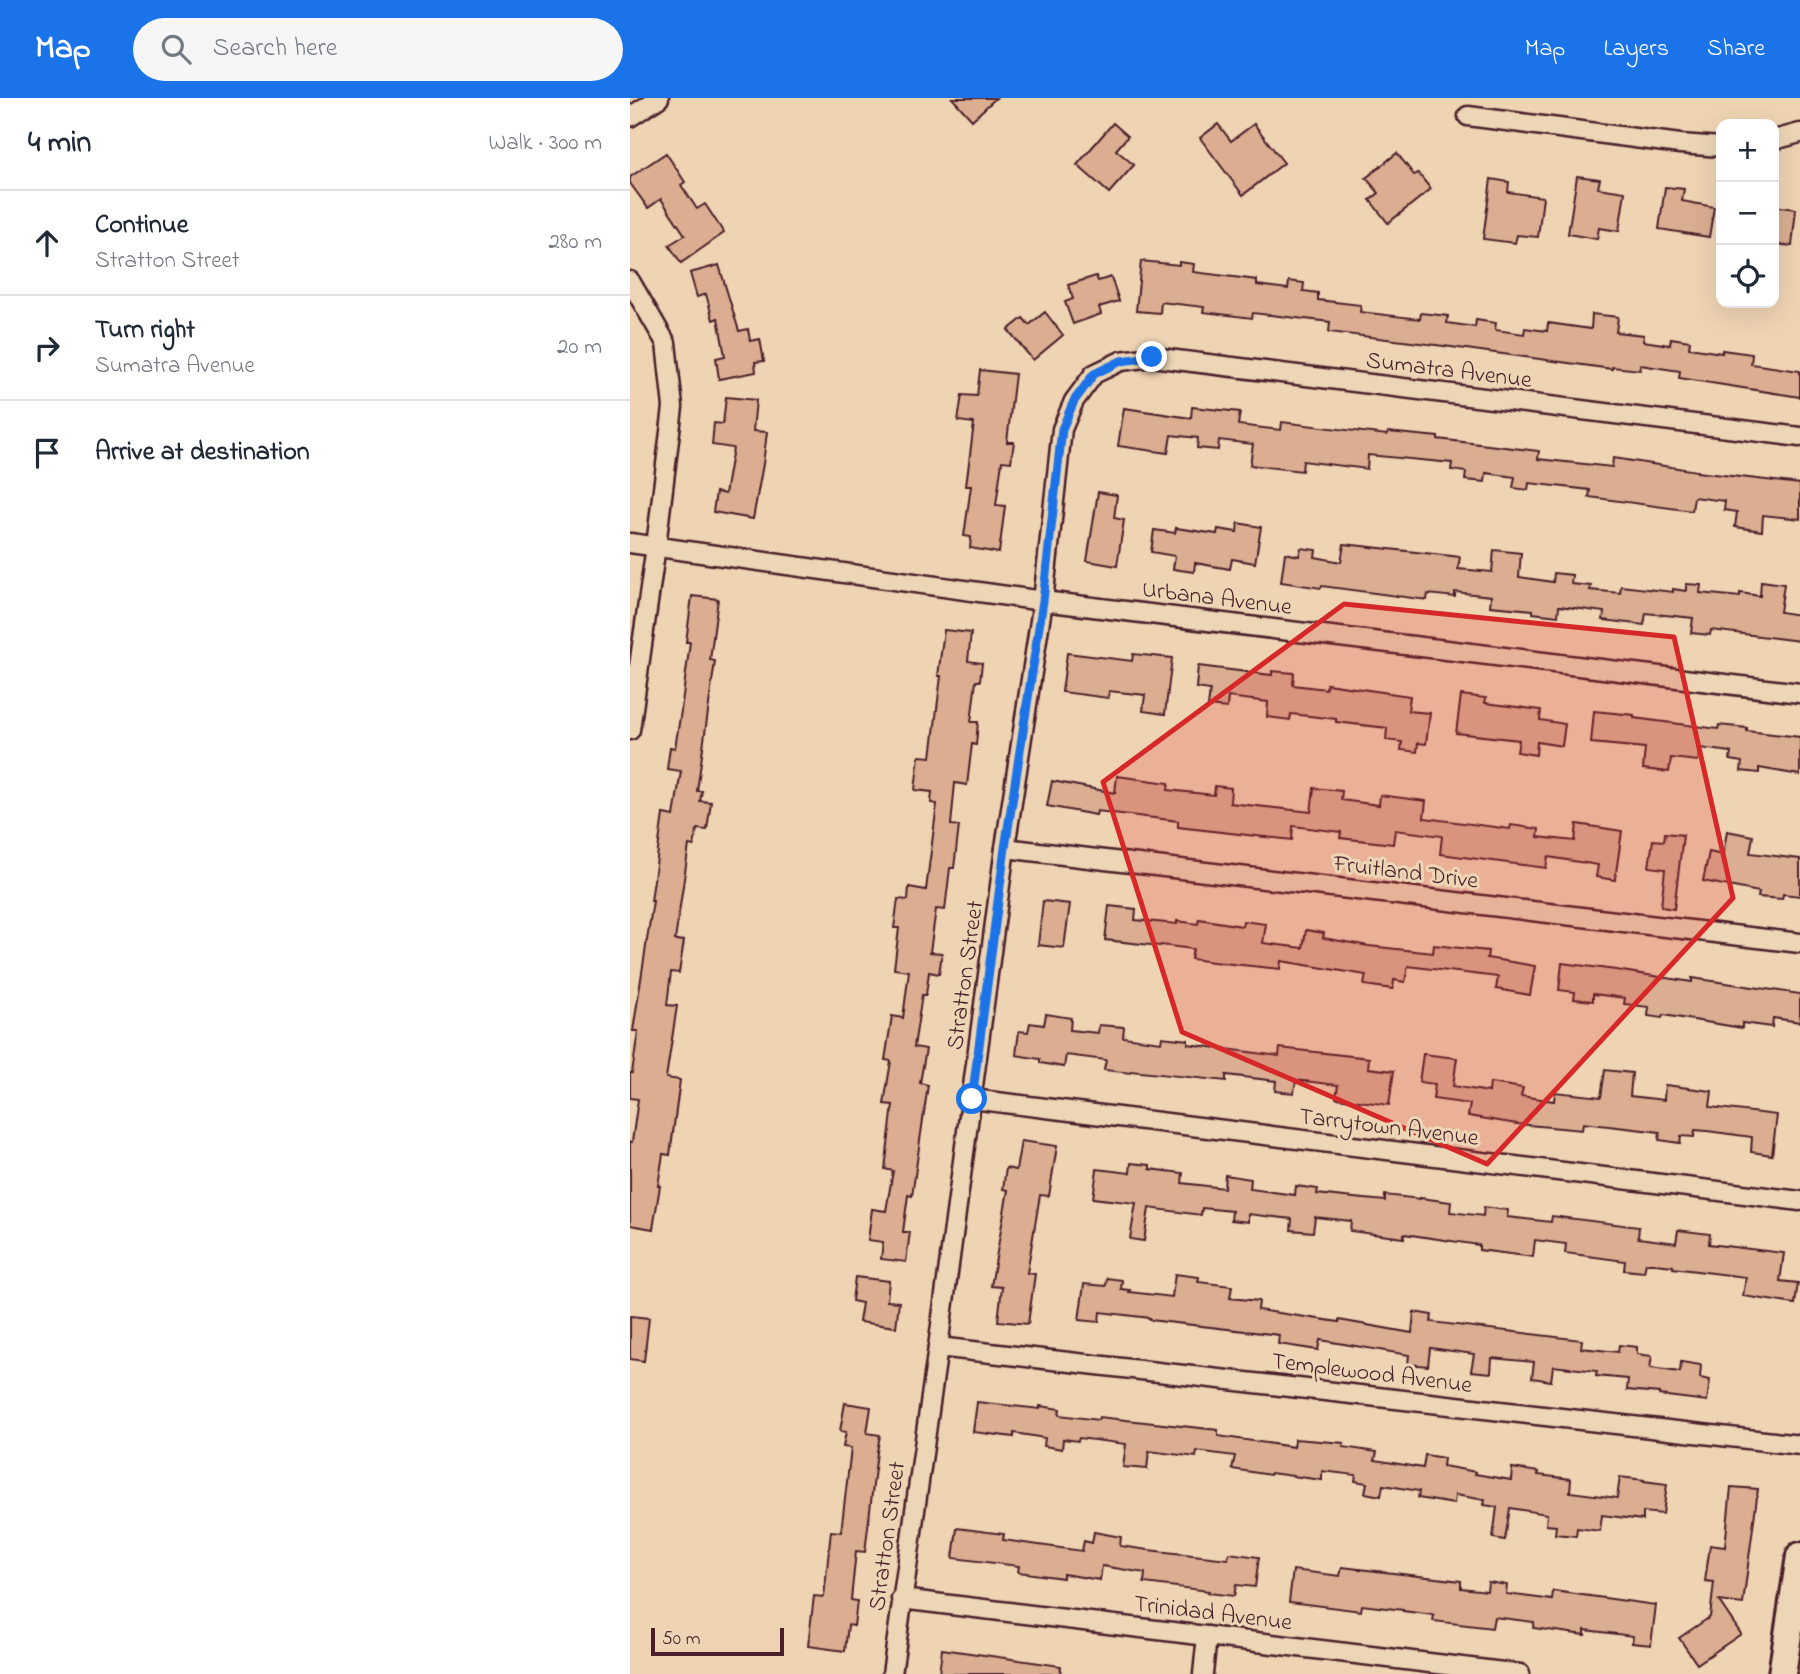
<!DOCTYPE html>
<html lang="en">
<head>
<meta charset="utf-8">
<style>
  :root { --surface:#fff; --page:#f6f6f7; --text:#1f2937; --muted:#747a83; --line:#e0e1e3; --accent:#1a73e8 }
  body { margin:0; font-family:"Indie Flower",sans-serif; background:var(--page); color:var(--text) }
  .controls { position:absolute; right:21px; top:21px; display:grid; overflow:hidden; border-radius:14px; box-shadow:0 7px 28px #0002 }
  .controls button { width:63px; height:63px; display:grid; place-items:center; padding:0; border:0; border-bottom:2px solid var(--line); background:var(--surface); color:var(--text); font:35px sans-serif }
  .scale { position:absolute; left:21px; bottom:18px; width:133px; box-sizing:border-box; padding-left:7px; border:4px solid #4a1f2b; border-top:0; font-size:19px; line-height:24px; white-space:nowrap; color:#4a1f2b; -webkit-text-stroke:5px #ecd6b5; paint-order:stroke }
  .stop { position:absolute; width:21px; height:21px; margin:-16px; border:5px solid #1a73e8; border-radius:50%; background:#fff }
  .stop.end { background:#1a73e8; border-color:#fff; box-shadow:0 2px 7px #0008 }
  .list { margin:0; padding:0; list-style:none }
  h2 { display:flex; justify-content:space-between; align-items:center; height:91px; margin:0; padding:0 28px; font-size:30px }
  h2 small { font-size:23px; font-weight:400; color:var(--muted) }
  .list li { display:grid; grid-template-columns:46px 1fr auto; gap:21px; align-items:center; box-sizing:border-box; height:105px; padding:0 28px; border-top:2px solid var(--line) }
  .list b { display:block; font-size:26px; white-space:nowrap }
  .list p { margin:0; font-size:23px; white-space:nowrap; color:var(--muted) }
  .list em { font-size:23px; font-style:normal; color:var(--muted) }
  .icon { flex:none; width:38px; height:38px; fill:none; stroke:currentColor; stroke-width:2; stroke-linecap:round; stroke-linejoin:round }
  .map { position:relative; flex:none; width:1170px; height:1576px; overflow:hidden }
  header { display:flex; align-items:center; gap:42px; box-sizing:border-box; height:98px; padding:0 35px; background:var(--accent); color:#fff }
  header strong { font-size:33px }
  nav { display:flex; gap:38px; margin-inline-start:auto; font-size:24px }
  .search { width:490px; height:63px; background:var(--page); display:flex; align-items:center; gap:18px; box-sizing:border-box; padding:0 24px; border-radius:38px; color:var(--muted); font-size:26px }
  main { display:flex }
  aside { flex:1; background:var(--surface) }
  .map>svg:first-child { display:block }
  .building { fill:#dbae92; stroke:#4a1f2b; stroke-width:2 }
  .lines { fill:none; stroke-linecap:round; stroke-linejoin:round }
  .street-casing { stroke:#4a1f2b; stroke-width:23 }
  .secondary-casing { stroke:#4a1f2b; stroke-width:32 }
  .street { stroke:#ecd6b5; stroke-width:18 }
  .secondary { stroke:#ecd6b5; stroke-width:26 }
  .route { stroke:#1a73e8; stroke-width:9 }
  .marked { fill:#d62828; fill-opacity:0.2; stroke:#d62828; stroke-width:5; stroke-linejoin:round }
  .labels { text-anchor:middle; stroke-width:6; stroke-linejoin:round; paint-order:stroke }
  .street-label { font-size:24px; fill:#4a1f2b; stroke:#ecd6b5 }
</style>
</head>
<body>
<header>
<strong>Map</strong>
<div class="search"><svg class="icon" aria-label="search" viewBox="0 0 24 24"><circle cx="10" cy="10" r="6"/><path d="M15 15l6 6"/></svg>Search here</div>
<nav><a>Map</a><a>Layers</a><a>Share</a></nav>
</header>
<main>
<aside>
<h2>4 min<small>Walk · 300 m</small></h2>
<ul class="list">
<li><svg class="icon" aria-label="ahead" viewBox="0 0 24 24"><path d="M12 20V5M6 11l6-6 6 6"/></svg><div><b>Continue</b><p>Stratton Street</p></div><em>280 m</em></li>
<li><svg class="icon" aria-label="right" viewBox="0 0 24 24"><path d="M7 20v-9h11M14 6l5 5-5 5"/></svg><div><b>Turn right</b><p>Sumatra Avenue</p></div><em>20 m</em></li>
<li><svg class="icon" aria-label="arrive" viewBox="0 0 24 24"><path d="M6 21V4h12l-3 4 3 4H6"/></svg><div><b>Arrive at destination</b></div></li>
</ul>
</aside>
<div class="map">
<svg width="1170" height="1576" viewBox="0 0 1170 1576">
  <rect width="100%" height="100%" fill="#efd4b3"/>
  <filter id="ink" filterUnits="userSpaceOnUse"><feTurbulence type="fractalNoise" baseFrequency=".0143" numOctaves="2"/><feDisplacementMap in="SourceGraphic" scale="14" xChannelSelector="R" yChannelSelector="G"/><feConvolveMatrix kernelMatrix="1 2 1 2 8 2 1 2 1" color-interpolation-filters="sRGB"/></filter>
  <g filter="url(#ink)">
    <g class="building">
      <path d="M322,0h44l-24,22z"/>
      <path d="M483,25l15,13 -12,14 18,15 -25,28 -32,-28z"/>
      <path d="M588,26l13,17 23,-17 30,39 -41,32 -43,-57z"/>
      <path d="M36,55l19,29 -4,3 16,24 8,-5 19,29 -43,30 -12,-18 16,-10 -24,-36 -13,9 -18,-25v-6z"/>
      <path d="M767,55l17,22 4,-2 13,16 -43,34 -18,-23 9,-7 -13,-15z"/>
      <path d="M947,78l23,3 -2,9 27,4 -6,39 -20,-3 -2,11 -29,-5z"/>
      <path d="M861,81l18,3 -1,10 35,5 -5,40 -21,-2 -2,8 -32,-4z"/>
      <path d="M1035,89l19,2 -2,12 32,6 -5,30 -50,-8z"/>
      <path d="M1144,108l22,3 -4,37 -18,-2z"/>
      <path d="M511,163l38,4v-3l15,2 -1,8 64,8v5l31,4 1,-8 15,2 -1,8 15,2v7l43,5 -1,7 60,7 1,-6 27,3 -1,7 28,4 1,-7 20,3 -1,7 29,4 1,-6 22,3 1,-8 43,6 1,-15 26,3 -2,15 28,3 -1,6 27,4 1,-7 19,3 -1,7 33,5v-3l30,4 -1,10 49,7v26l-121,-19 1,-7 -40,-6v5l-28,-3v2l-168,-23 -115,-14 1,-10 -77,-9 -1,5 -49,-6 1,-5 -43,-5 -1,11 -24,-2z"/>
      <path d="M89,167l20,66 9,-2 2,12 10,-2 4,22 -9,1 1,10 -37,7 -3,-21 9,-2 -7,-38 -5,2 -7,-26 -9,3 -7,-24z"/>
      <path d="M466,178l2,5 13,-4 8,24 -20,6 2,7 -28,10 -8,-22 8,-3 -5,-14z"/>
      <path d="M415,214l18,23 -30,25 -25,-30 15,-12 6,7z"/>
      <path d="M350,272l35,4 -8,68h7l-3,20 -9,-1 -6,44 9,1 -6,47 -29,-5 1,-11 -7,-1 7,-50h-5l8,-63 -16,-2 4,-26 15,1z"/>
      <path d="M96,299l30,3 -3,31 14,1 -4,32 -10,55 -40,-7 3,-20 9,2 8,-46 -21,-3 2,-22 9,1z"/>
      <path d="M562,309l48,5 -2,13 43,5 1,-8 105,13 1,-3 50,5v2l101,12 -1,8 74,8 1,-9 84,13v1l103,12v35l-37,-4 -1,16 -27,-4 2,-15 -13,-2 1,-9 -31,-4 -2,14 -103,-14 1,-7 -61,-7 -1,7 -15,-2 2,-11 -29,-4 -1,9 -20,-2 1,-8 -15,-2 1,-7 -84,-8 -1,14 -64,-8 -1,10 -52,-6 3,-21 -34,-4 -1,10 -21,-2 1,-10 -27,-3 -3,18 -50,-7 6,-38 67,10z"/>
      <path d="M468,394l19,3 -3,23 10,2 -7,46 -30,-5z"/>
      <path d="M608,425l23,4 -6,36 -23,-4 -2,10 -35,-6 -1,9 -21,-3 2,-13 -24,-4 3,-22 21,3 1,-5 41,6 1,-5 19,3z"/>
      <path d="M714,446l116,13 -2,12 34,3 2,-22 27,3 -2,24 34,5 1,-9 18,2 -1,9 20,2 -1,4 30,3 1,-7 52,6v-3l13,2v-7l15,1 -1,8 40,4v-4l20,3 1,-15 23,3 -4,28 20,3v26l-89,-11 -1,5 -19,-2 2,-15 -47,-5 -2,12 -41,-5 1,-8 -45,-6 -1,10 -25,-3v-3l-43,-4 1,-10 -36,-4v5l-27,-3 -1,6 -105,-14 -1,2 -40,-6 4,-29 14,3 2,-8 15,2 -1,7 26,5z"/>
      <path d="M62,498l26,3 -8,61 5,1 -18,130h5l-2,10 11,1 -4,28 -10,-1 -3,17 -5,-1 -11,75 -3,20 9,1 -5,32 -8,-1 -4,33 10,1 -11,72 14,2 -10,75 -7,-1 -5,32h2l-7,43 -23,-4v-83h2l6,-43 -8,-1v-25h2l6,-42h-5l20,-130h-2l12,-87 11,2 7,-45 -14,-2 3,-22 5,1 6,-37 9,-69h-4z"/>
      <path d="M314,532l27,3 -3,28 14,2 -2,18h-4l-5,41h7l-2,23 -4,-1 -5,41 -12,-2 -4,42 8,1 -5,42h-4l-5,42 -9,-1 -6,43 12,1 -3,21 -10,-2 -3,23h-4l-8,52 12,2 -6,34 8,2 -16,111 -4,-1 -5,37h7l-4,30 -25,-3 2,-17 -15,-2 4,-31 14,2 7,-40 -8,-2 8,-64 -9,-1 7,-43 -6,-1 7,-44 11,2 6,-47 -15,-2 5,-41h-5l4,-29 10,1 1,-13 17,3 11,-86 -6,-1 1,-11 -17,-2 4,-34 12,1 10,-81h-3z"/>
      <path d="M437,555l65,8 1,-7 39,4 -7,56 -22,-3 2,-16 -36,-4 -1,7 -46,-6z"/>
      <path d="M568,568l74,9v-4l22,2 -1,12 33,4 1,-5 83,12 -2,15 22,2 -4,31 -8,-1 -1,9 -16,-2 1,-8 -16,-2 1,-12 -51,-6v-3l-45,-5 -1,6 -23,-3 1,-15 -40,-5 -1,11 -19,-2 2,-16 -14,-2z"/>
      <path d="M831,597l25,3 -1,5 56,7 -1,10 25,4 -3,22 -25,-4 -1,13 -19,-3 2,-12 -63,-7z"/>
      <path d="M964,613l40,4v3l84,11 1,-4 28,3v3l53,6v38l-41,-7v5l-18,-2 1,-9 -12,-2 1,-8 -31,-4 -2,13 -27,-3 -2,14 -26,-3 2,-21 -54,-5z"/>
      <path d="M487,678l52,7 -1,7 46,5 1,-9 16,2 -1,15 81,9 3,-24 28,3 -1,9 38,5 1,-10 46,6 -2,17 86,11 1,-4 28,4 -1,8 37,4 2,-17 45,7 -7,49 -19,-3 2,-12 -50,-8 -2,11 -106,-14 2,-18 -47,-6 -2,14 -53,-6 1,-6 -48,-6 -1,14 -114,-13v-6l-81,-10 -1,4 -49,-9 5,-25 63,12z"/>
      <path d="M1097,733l26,5 -3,17 50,6v37l-17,-2 -1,5 -24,-2 1,-5 -56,-11 6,-29 14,3z"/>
      <path d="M1035,735l18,2 -9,74 -13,-2 4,-38 -16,-2 4,-27 11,1z"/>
      <path d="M413,803l27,3 -6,44 -26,-3z"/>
      <path d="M479,808l27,3 -1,11 42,4v-3l21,3 1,-5 43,7 1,-5 23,3 -3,19 40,5 3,-18 18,3 -1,5 46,8 64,7 1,-8 54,6 -1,7 48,8 -5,29 -34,-6 2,-12 -90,-11 -3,16 -11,-2 -1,9 -29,-4 2,-10 -85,-14 -1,8 -67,-7 -22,-3 2,-10 -32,-4 -1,1 -55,-6z"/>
      <path d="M932,865l54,7 76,12v-4l108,16v28l-27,-4 -1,9 -30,-4v5l-79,-13 -1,3 -14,-2 1,-9 -25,-3 1,-6 -32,-4v7l-19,-2 1,-7 -16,-2z"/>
      <path d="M416,916l25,4 -1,12 28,3 1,-8 25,2 -1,10 38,5 1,-5 26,3v4l91,12 1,-8 89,10 -1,10 26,3 -5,34 -53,-7 2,-13 -42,-5 -2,13 -19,-2 1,-10 -50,-6v6l-95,-10v2l-27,-3 2,-10 -40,-5 -2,12 -24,-4v-4l-24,-4 3,-24 9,1 2,-9 14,2z"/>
      <path d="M793,956l34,4 -4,28 36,6 1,-9 33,5 -2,8 33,5 1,-9 46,5 4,-27 27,3 -2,23 34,4 1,-15 47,6 -2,16 67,8 -5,40 -21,-3 1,-15 -45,-6 -12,-1 -1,7 -13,-1 -1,7 -21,-3 1,-8 -77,-9 -1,7 -65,-6 -49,-8 2,-12 -37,-5 2,-15 -16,-2z"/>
      <path d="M391,1043l36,5 -8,50 -9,-1 -13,78 8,1 -7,50 -30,-3 4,-34 -11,-1 17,-96 -5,-1 3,-21 10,2z"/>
      <path d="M501,1065l19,2v4l33,4 -1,10 42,5 1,-13 26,4 -1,10 45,6 1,-9 22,3 -1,5 37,4 31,3v-6l35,4v-1l31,4 -1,10 33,4 1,-9 24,3 -1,7 44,5 1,-6 87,11 -1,11 38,5 2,-13 32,4 -1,10 75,9 -4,28 18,2 -3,21 -52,-8 3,-19 -73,-9v-2l-27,-3 -2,9 -20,-2 1,-9 -60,-8 1,-9 -31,-4 -2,17 -54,-7v-5l-75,-11v4l-54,-7 1,-10 -36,-4 -2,15 -22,-2 1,-11 -44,-5v8l-17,-2 1,-9 -30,-3 -1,7 -52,-7 -5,33 -14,-2 6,-36 -43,-5 4,-29 33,4z"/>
      <path d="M545,1176l24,3 -1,5 34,4 -2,12 29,3 -1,9 81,12v-2l73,13 2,-21 18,3 -1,7 151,18 -1,8 37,4 1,-7 18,2v7l15,2 -2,12 30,4 1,-10 20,3 -1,13 10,2 -3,21 -48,-6v-2l-32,-3 1,-11 -32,-3 1,-5 -44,-5 -2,15 -19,-3 2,-16 -42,-4 -1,15 -20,-2 3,-17 -44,-6 -2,18 -20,-2 1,-9 -89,-15 -2,10 -40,-6 1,-9 -129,-15v-2l-50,-6 -1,10 -20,-2 5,-36 22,2 1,-8 15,2 -1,9 9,1 -1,2 43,5z"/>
      <path d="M225,1179l34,4 -2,20 12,1 -3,25 -37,-5 3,-19 -10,-2z"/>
      <path d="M0,1218l19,2 -5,43 -14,-2z"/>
      <path d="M347,1304l63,7v-3l20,3 -1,6 39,5 1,-3 119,13v6l76,11 1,-8 49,4 -1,4 34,5 -2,8 48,8 2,-13 19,3 -1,8 33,6 -1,2 36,6 1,-12 27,4 -1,3 33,4 -1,13 47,6 3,-21 24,3v1l23,3 -4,30 -20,-2v8l-41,-5 -2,16 -23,-3 -1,8 -21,-2 1,-8 -10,-1 1,-11 -37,-6 -5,32 -12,-2 4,-31 -13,-2 1,-5 -30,-5 -1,9 -36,-6 1,-7 -36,-6 -2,11 -16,-3 2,-10 -12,-2 1,-6 -34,-4v9l-51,-7 -1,2 -38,-6 3,-13 -38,-5 -1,6 -47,-6 -2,18 -24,-2 3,-23 -47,-6 -1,3 -15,-2 -1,10 -18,-3 1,-8 -31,-5v4l-41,-5z"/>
      <path d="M215,1305l26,4 -4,26 13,2 -3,17 -12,100 -9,-1 -5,49 6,1 -3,25 -6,-1 -3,26 -37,-5 6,-50 10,1 7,-66 10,1 10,-84 -8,-1 3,-15 -6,-1z"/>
      <path d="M1101,1389l27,2 -15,115 -24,-3 22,33 -44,30 -18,-26 31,-21 4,-35 -9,-1 5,-36 15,2z"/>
      <path d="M327,1430l47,6 -1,6 79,11 2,-10 8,2 2,-11 27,5 -1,9 28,4 80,9 1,-6 30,4 -4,30 -19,-2 -2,11 -26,-3 1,-2 -65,-8 1,-10 -43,-7 -2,14 -37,-6v4l-45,-6 1,-6 -66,-8z"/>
      <path d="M712,1469l119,14v7l26,3 1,-9 19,3 -1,9 32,4 14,2 1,-9 103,14 -5,40 -19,-2 1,-7 -48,-6v5l-52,-7 1,-6 -40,-5 -2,11 -59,-7 1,-6 -31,-4v-1l-41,-5 -1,6 -72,-9 4,-32 47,6z"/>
      <path d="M312,1551l119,17 -1,8h-121z"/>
    </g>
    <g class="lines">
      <defs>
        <g id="street">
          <path d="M838,18l212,28 41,3"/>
          <path d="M0,19l29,-19"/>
          <path d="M1144,42l26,-7"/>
          <path d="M0,183l36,62 7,64 -17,139 -26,184"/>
          <path d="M0,445l413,58 757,92"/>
          <path d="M375,750l795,95"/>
          <path d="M342,1001l828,102"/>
          <path d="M308,1249l862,98"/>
          <path d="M271,1501l619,75"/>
          <path d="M262,1576l46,-327 67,-499 38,-247 19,-172 12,-28 20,-27 27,-13 31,-4 648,80"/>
          <path d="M573,1576l4,-38"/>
        </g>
        <path id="secondary" d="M1152,1576l18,-118"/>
      </defs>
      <use href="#street" class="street-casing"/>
      <use href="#secondary" class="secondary-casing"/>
      <use href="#street" class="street"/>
      <use href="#secondary" class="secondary"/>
    </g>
  </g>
  <g class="lines" filter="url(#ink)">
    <path class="route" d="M342,1001l33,-251 38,-247 19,-172 12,-28 20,-27 27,-13 31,-4"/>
  </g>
  <path class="marked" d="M714,506l330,33 59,261 -246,266 -305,-132 -79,-250z"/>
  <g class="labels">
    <g class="street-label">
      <text transform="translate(819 271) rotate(7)" y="8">Sumatra Avenue</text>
      <text transform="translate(587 499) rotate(7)" y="8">Urbana Avenue</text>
      <text transform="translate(776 773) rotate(7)" y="8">Fruitland Drive</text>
      <text transform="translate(334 877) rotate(-82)" y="8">Stratton Street</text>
      <text transform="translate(759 1028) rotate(7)" y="8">Tarrytown Avenue</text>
      <text transform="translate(742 1274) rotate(7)" y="8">Templewood Avenue</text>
      <text transform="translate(256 1438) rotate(-82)" y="8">Stratton Street</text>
      <text transform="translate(583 1514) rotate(7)" y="8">Trinidad Avenue</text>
    </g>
  </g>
</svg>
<div class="controls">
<button>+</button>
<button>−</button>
<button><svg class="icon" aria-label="locate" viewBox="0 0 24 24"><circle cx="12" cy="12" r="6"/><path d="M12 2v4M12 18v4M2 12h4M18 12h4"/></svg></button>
</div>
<div class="scale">50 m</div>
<div class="stop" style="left:342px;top:1001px"></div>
<div class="stop end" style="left:522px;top:259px"></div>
</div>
</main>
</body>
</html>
